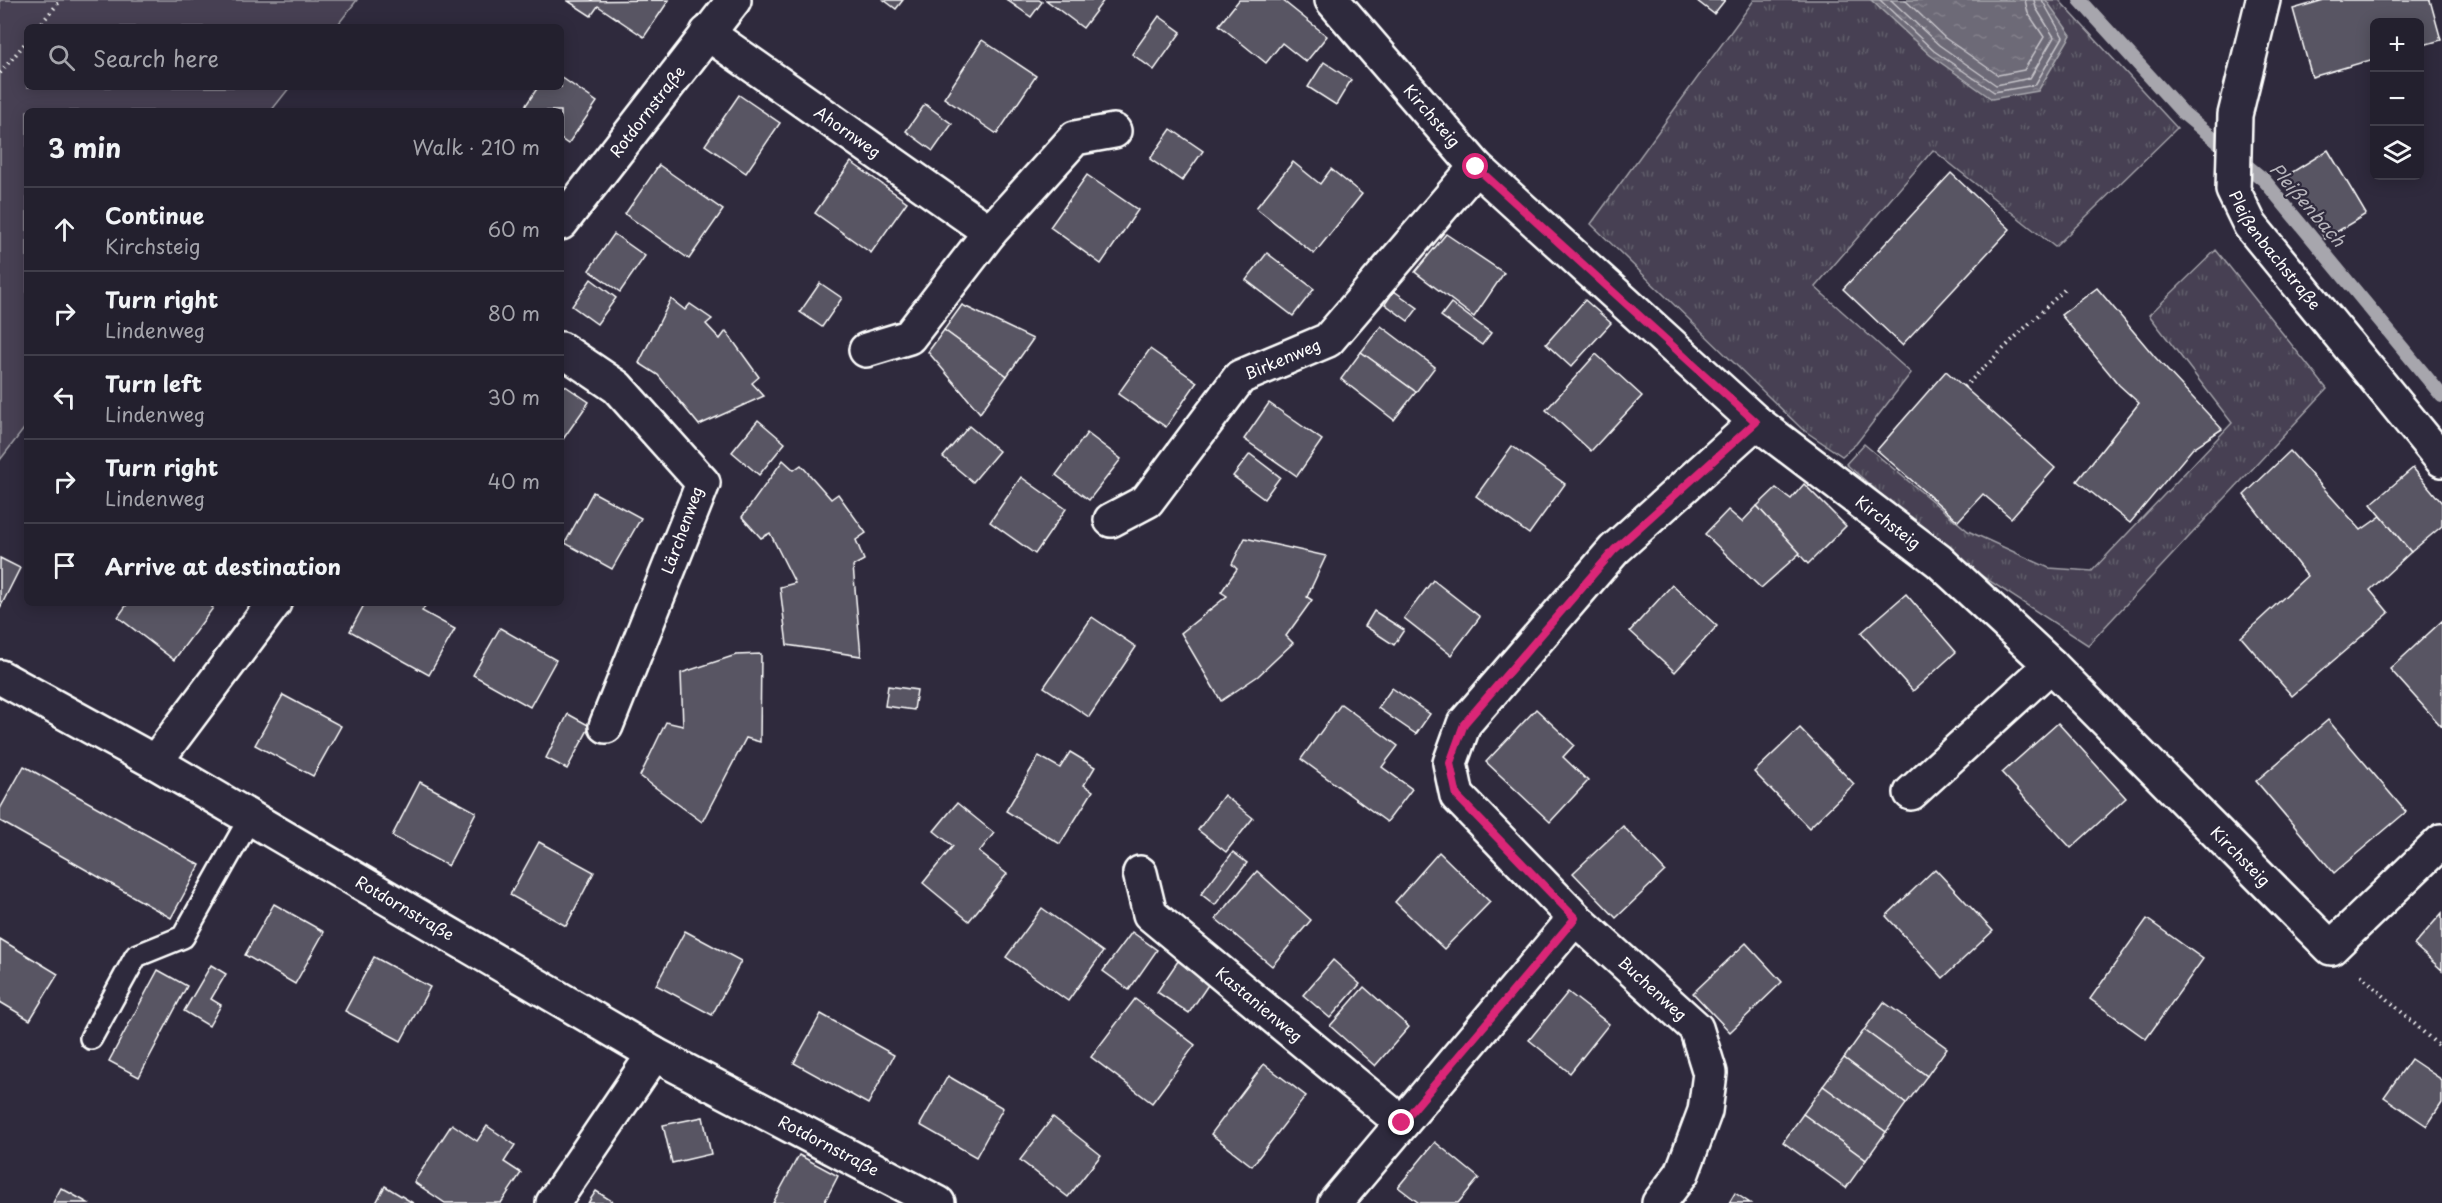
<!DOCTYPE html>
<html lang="en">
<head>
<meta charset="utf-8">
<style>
  :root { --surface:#23202e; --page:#2f2d3a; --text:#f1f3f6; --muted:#a3a3aa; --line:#403e4a }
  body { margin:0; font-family:"Playpen Sans",sans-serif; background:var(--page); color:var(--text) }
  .controls { position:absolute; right:18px; top:18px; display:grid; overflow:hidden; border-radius:9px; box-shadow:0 3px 15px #0003 }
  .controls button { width:54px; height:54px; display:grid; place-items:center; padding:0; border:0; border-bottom:2px solid var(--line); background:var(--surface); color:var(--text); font:30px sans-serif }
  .stop { position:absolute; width:18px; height:18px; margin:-14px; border:4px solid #db2777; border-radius:50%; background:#fff }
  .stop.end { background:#db2777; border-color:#fff; box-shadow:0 2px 6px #0008 }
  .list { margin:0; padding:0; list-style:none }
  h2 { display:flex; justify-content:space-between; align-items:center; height:78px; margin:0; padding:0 24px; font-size:26px }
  h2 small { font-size:20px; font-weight:400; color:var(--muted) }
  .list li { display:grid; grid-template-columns:39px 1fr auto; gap:18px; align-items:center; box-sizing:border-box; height:84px; padding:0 24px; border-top:2px solid var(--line) }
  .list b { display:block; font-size:22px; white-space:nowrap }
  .list p { margin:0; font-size:20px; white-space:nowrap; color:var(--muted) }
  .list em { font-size:20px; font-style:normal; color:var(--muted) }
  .icon { flex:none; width:33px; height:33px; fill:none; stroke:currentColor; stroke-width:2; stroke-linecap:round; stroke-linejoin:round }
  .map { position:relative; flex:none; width:2442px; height:1203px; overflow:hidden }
  .search { position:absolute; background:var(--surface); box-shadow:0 3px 15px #0003; left:24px; top:24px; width:540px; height:66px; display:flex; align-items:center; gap:15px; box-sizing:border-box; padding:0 21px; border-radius:9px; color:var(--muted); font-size:22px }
  .panel { position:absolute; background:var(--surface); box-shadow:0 3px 15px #0003; left:24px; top:108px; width:540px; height:498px; border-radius:9px }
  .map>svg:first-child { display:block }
  .green { fill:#464152; stroke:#a2a0a8; stroke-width:1.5 }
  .park { fill:url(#park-tufts); stroke:#a2a0a8; stroke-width:1.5 }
  .water { fill:url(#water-ripples); stroke:#a7a6ad; stroke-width:1.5 }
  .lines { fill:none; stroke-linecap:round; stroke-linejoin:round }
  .shore { stroke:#c5c3c9; stroke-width:1.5 }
  .stream { stroke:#a7a6ad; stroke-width:14 }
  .building { fill:#595564; stroke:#fff; stroke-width:1.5 }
  .lane-casing { stroke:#fff; stroke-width:26 }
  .street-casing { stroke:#fff; stroke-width:38 }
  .secondary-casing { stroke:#fff; stroke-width:38 }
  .path { stroke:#fff; stroke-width:4; stroke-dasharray:1.5 4.5; stroke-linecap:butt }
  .lane { stroke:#2f2a3d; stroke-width:21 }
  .street { stroke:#2f2a3d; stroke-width:33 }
  .secondary { stroke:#2f2a3d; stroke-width:33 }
  .route { stroke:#db2777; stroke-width:8 }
  .labels { text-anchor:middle; stroke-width:4.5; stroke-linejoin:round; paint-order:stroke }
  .street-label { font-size:16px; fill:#fff; stroke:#2f2a3d }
  .water-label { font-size:18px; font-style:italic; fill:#b6b4bb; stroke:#2f2a3d }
</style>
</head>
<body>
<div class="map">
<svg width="2442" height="1203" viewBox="0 0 2442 1203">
  <defs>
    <pattern id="park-tufts" width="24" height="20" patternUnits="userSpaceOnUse" patternTransform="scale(1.5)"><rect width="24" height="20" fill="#464152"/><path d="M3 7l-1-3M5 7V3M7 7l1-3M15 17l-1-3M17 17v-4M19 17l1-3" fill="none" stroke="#625e6c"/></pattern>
    <pattern id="water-ripples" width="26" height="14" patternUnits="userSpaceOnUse" patternTransform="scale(1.5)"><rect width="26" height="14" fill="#6d6a77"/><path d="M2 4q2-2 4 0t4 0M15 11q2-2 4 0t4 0" fill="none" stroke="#83808b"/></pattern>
  </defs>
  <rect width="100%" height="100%" fill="#2f2a3d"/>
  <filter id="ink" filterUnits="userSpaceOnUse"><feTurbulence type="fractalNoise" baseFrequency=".0167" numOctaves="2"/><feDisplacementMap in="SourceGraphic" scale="12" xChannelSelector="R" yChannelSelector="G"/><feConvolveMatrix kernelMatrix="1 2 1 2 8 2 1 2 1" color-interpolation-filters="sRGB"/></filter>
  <g filter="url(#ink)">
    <path class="green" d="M0,0h357l-21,27h-309v60h263l-19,24h-244v314l-27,35z"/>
    <g class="park">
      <path d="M1754,0h305l118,128 -122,119 -122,-97 -118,137 96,86 -55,71 -14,12 -40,-27 -211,-205z"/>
      <path d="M2216,250l111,139 -239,256 -132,-86 -110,-95 18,-20 104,87 81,37 43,3 140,-148 -83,-108z"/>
    </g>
    <path class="water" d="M1871,0h175l25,35 -33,56 -46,8 -62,-44z"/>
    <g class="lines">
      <g class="shore">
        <path d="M1880,0l54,51 60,41 41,-7 28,-48 -21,-37"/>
        <path d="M1891,0l48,45 57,40 34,-7 24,-41 -18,-29 -2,-8"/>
        <path d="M1905,0l40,38 53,37 26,-5 20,-33 -16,-24 -3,-13"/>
      </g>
      <path class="stream" d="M2080,0l103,113 81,67 178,216"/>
    </g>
    <g class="building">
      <path d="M669,0l-25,37 -46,-31 -7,10 -23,-15z"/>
      <path d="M884,0h19l-7,9z"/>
      <path d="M1007,0h32l3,2 -11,15z"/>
      <path d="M1046,0h58l-21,28z"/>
      <path d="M1239,0h43l45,36 -21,26 -24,-19 -16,20 -47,-38z"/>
      <path d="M1696,0h29l-11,14z"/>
      <path d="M2324,0h106l11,40 -21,6v-24h-46v37l-62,18 -19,-68z"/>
      <path d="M1159,16l22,16 -27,38 -22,-16z"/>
      <path d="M982,40l54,36 -39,58 -53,-36z"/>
      <path d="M1324,62l27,18 -15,25 -28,-18z"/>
      <path d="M561,77l36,25 -29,42 -7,-5v-28h-39l16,-24h23z"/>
      <path d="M739,95l41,28 -34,50 -41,-28z"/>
      <path d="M925,104l27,20 -19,27 -27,-20z"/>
      <path d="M1171,129l32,22 -21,30 -32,-22z"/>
      <path d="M2328,150l38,64 -41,25 -39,-63z"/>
      <path d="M851,162l56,40 -36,51 -56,-40z"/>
      <path d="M1293,162l27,22 11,-15 31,25 -48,60 -58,-46z"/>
      <path d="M659,165l64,45 -34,49 -64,-45z"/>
      <path d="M1951,173l59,56 -108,116 -59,-56z"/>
      <path d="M1087,175l51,35 -37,54 -51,-37z"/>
      <path d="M614,234l31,22 -25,36 -31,-22z"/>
      <path d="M1446,234l58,39 -30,44 -59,-45z"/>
      <path d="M1267,253l47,36 -21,27 -47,-36z"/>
      <path d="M591,279l25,19 -19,26 -25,-18z"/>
      <path d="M820,283l22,15 -20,29 -22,-15z"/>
      <path d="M2097,288l58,69 67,72 -29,19 -63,75 -53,-42 62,-78 -20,-18 -58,-70z"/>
      <path d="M1394,291l24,17 -10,13 -23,-17z"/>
      <path d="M671,299l14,11 5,-6 22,15 -6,5 14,15 6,-8 33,46 -7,6 12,13 -65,29 -41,-50 -19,-12z"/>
      <path d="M1585,300l26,23 -40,44 -25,-23z"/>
      <path d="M1451,303l40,30 -9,12 -41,-29z"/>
      <path d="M962,305l71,34 -26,37 -63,-46z"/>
      <path d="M1381,326l54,41 -19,25 -55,-40z"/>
      <path d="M944,330l63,46 -27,37 -52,-61z"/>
      <path d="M1150,349l47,33 -31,45 -48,-33z"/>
      <path d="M1361,352l55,40 -22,28 -53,-41z"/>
      <path d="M1596,354l46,42 -51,55 -45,-41z"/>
      <path d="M1946,371l109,97 -44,50 -28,-24 -25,27 -81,-71z"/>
      <path d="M561,383l28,19 -28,40z"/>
      <path d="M1269,403l53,37 -25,36 -53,-37z"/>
      <path d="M758,420l27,23 -26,32 -27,-23z"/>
      <path d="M969,426l30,25 -26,31 -30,-25z"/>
      <path d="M1087,433l34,26 -32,41 -33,-25z"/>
      <path d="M1512,446l53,38 -36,50 -53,-38z"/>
      <path d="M2290,451l71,79 20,-14 30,36 -41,38 19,23 -97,83 -51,-59 66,-61 -63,-81z"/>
      <path d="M1250,454l30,23 -16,22 -31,-23z"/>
      <path d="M783,460l11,10 7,-5 30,34 7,-5 28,39 -10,7 8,20 -11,6 8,90 -74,-11 -7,-58 15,-4 -25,-50 -9,5 -19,-21z"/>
      <path d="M2413,468l29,35v23l-31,26 -40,-48z"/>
      <path d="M1021,477l45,32 -31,45 -45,-32z"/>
      <path d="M1804,484l42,42 -38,38 -51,-58 19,-18 15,11z"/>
      <path d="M593,492l48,26 -29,51 -47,-26z"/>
      <path d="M1757,506l43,47 -39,35 -56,-54 23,-24 14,12z"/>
      <path d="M1245,538l81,18 -19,41 5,3 -26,36 7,7 -35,33 -37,25 -40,-68 46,-37 -6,-4 16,-23 -5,-5z"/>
      <path d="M0,558l20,10 -20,40z"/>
      <path d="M1433,580l47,37 -29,38 -47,-37z"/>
      <path d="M1672,585l45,41 -42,46 -45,-41z"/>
      <path d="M1906,594l50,58 -43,39 -52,-58z"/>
      <path d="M128,603h78l7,5 -39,52 -56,-43z"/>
      <path d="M365,603h62l-5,8 33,18 -26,46 -79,-44z"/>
      <path d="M1374,611l30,19 -10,15 -29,-19z"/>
      <path d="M1092,617l44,30 -47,70 -45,-30z"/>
      <path d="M2442,621v106l-52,-58z"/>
      <path d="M500,628l56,32 -26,47 -57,-32z"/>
      <path d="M761,654l-1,88 -14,-4 -44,84 -62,-46 26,-54 17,4 -2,-53 55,-18z"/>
      <path d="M888,686l29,4 -3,20 -29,-4z"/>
      <path d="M1392,688l38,26 -14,20 -38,-26z"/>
      <path d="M283,695l58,31 -28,50 -58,-31z"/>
      <path d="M1341,704l57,42 -16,21 30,22 -25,33 -86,-63z"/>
      <path d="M1536,709l38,36 -11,12 25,24 -38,41 -64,-60z"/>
      <path d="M568,714l22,12 -23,43 -21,-11z"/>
      <path d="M2328,720l78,92 -72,61 -78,-92z"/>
      <path d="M2058,723l68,75 -55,50 -69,-75z"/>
      <path d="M1800,728l54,56 -45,44 -55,-56z"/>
      <path d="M1070,752l25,15 -11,18 9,6 -33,53 -54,-33 33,-55 21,12z"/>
      <path d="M24,766l176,99 -29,53 -171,-97v-12z"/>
      <path d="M420,782l56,30 -28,54 -56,-30z"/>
      <path d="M1224,795l29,23 -27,34 -28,-22z"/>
      <path d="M957,803l37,30 -15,19 28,22 -38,47 -46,-38 30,-37 -19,-15z"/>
      <path d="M1623,826l42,45 -49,47 -43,-45z"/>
      <path d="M539,842l55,30 -28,54 -56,-31z"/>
      <path d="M1233,852l14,11 -32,42 -14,-11z"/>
      <path d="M1439,852l51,50 -46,47 -49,-47z"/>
      <path d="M1935,869l58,62 -50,47 -57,-62z"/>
      <path d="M1257,871l54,49 -39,46 -56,-47z"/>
      <path d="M274,904l50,28 -29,52 -50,-29z"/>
      <path d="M1042,908l61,44 -35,49 -62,-44z"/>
      <path d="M2442,913v57l-28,-25z"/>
      <path d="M2147,919l56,40 -57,80 -56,-40z"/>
      <path d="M685,931l56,30 -29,54 -56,-30z"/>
      <path d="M1132,932l25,18 -28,40 -26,-19z"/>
      <path d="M0,939l58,35 -28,46 -30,-18z"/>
      <path d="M1746,943l36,39 -52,50 -37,-39z"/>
      <path d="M374,957l56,30 -29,54 -56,-30z"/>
      <path d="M1333,960l27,24 -30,34 -27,-23z"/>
      <path d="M1178,961l32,21 -21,31 -32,-21z"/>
      <path d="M211,965l15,9 -15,25 10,6 -12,21 -25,-15z"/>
      <path d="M158,970l29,16 -48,91 -30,-16z"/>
      <path d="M1364,987l45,40 -34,39 -45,-40z"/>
      <path d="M1568,992l41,32 -39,49 -41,-33z"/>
      <path d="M1135,999l60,46 -43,58 -61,-46z"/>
      <path d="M1884,1002l63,46 -20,28 -63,-46z"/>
      <path d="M821,1014l73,41 -26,49 -74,-41z"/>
      <path d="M1864,1030l63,46 -21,28 -62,-46z"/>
      <path d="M1844,1058l62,46 -20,28 -63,-46z"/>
      <path d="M2411,1059l31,21v23l-15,23 -43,-29z"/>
      <path d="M1264,1064l42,32 -54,70 -41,-32z"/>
      <path d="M948,1076l55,32 -27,49 -56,-32z"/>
      <path d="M1823,1086l63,46 -20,28 -63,-46z"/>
      <path d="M1803,1114l63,46 -20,28 -63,-46z"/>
      <path d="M703,1117l8,37 -39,9 -9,-38z"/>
      <path d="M1053,1117l48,38 -33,42 -48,-37z"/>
      <path d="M452,1124l25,17 10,-15 28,19 -11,17 17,11 -20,30h-56l-31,-21z"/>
      <path d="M1435,1142l44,36 -21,25h-39l-21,-16z"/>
      <path d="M799,1155l39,21 -14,27h-51z"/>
      <path d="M385,1186l28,17h-37z"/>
      <path d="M61,1188l27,15h-35z"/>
      <path d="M596,1191l19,12h-27z"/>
      <path d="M1735,1193l15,10h-21z"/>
    </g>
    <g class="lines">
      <defs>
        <path id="lane" d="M91,1038l45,-82 47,-19 67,-119"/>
        <g id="street">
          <path id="s1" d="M1332,0l144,167 280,255 183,139 112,104 280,283 111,-107"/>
          <path id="s2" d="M707,33l283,199 -81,105 -43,13"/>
          <path id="s3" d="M561,223l173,-223"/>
          <path d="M990,232l85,-94 39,-7"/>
          <path d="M561,349l56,38 86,96 -97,243"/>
          <path id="s4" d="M1111,520l36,-19 93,-124 88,-37 148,-173"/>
          <path id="s5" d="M274,603l-119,159 499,292 284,149"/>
          <path d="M0,677l155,85"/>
          <path d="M1911,793l140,-128"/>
          <path id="s6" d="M1140,873l10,41 252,209"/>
          <path id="s7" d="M1575,918l121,110 14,45 -5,38 -23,62 -23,30"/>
          <path d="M553,1203l101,-149"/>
          <path d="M1335,1203l240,-285 -118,-122 -7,-33 14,-39 150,-174 142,-128"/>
        </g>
        <g id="secondary">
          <path id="s8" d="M2263,0l-28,115 -2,75 17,35 192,235"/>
        </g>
      </defs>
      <use href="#lane" class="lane-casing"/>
      <use href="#street" class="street-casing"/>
      <use href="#secondary" class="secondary-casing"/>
      <g class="path">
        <path d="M38,27l23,-27"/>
        <path d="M0,73l27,-32"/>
        <path d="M1964,387l102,-99"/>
        <path d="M2361,975l81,74"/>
      </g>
      <use href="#lane" class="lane"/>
      <use href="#street" class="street"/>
      <use href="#secondary" class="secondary"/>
    </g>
  </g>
  <g class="lines" filter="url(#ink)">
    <path class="route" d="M1402,1123l173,-205 -118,-122 -7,-33 14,-39 150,-174 142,-128 -280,-255"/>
  </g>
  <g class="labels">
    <g class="street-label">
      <text dy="6" stroke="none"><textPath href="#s3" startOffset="141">Rotdornstraße</textPath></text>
      <text dy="6" stroke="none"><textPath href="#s1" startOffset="153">Kirchsteig</textPath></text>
      <text dy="6" stroke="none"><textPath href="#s2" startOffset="172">Ahornweg</textPath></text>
      <text dy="6" stroke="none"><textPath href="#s8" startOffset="267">Pleißenbachstraße</textPath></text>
      <text dy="6" stroke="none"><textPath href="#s4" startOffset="242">Birkenweg</textPath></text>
      <text dy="6" stroke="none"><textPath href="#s1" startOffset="765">Kirchsteig</textPath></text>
      <text transform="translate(682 530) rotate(-70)" y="6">Lärchenweg</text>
      <text dy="6" stroke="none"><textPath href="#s1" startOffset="1251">Kirchsteig</textPath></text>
      <text dy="6" stroke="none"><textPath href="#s5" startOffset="488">Rotdornstraße</textPath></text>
      <text dy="6" stroke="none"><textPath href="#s7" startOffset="105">Buchenweg</textPath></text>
      <text dy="6" stroke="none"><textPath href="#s6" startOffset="184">Kastanienweg</textPath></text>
      <text dy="6" stroke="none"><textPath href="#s5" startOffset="974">Rotdornstraße</textPath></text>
    </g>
    <g class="water-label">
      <text transform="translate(2307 205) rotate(49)" y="6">Pleißenbach</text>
    </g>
  </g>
</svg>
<div class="controls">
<button>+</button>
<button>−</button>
<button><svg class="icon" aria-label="layers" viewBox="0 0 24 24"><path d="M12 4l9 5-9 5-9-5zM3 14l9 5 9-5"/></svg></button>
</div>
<div class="stop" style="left:1476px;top:167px"></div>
<div class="stop end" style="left:1402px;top:1123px"></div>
<div class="search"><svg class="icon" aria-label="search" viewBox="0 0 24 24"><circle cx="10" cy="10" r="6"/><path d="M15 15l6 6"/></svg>Search here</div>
<section class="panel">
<h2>3 min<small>Walk · 210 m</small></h2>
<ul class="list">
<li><svg class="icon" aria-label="ahead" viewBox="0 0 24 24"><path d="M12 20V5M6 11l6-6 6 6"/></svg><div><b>Continue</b><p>Kirchsteig</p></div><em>60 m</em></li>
<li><svg class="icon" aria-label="right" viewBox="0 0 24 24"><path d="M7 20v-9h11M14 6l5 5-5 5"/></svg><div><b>Turn right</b><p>Lindenweg</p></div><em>80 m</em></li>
<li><svg class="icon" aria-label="left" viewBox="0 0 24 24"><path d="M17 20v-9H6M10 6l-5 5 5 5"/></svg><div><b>Turn left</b><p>Lindenweg</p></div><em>30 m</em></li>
<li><svg class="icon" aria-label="right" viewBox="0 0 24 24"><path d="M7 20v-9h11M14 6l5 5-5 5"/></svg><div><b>Turn right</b><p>Lindenweg</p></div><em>40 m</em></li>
<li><svg class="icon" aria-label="arrive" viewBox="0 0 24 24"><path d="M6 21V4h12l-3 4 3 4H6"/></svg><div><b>Arrive at destination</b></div></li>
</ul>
</section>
</div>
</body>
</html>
